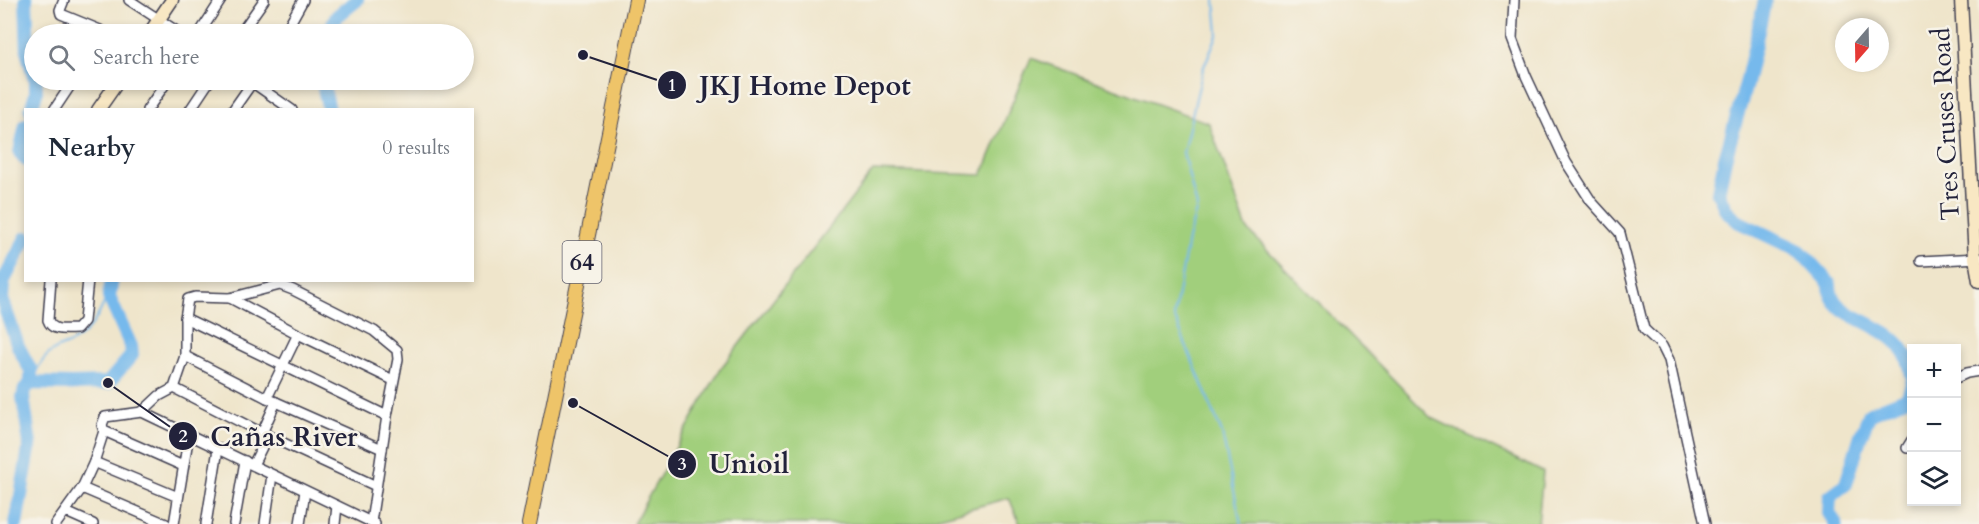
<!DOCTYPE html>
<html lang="en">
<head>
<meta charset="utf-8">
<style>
  :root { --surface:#fff; --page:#f2f2f3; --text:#1f2937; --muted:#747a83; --line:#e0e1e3 }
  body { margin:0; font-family:Cardo,serif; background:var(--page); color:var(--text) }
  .controls { position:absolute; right:18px; bottom:18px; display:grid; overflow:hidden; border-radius:0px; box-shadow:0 3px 9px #0003 }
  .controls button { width:54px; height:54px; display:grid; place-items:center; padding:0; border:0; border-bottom:2px solid var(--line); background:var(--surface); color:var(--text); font:30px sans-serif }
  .compass { position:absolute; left:1835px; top:18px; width:54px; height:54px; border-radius:50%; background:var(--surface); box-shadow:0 3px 9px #0003; rotate:200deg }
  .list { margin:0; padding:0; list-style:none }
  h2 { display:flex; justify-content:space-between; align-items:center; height:78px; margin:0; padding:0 24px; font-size:26px }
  h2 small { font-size:20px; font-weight:400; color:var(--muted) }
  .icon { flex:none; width:33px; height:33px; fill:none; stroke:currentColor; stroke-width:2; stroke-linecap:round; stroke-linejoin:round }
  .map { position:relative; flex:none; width:1979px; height:524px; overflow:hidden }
  .search { position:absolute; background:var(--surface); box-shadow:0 3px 9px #0003; left:24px; top:24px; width:450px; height:66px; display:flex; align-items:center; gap:15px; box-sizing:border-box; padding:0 21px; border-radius:33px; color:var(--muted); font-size:22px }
  .panel { position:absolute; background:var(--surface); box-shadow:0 3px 9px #0003; left:24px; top:108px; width:450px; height:174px; border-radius:0px }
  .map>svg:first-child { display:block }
  .green { fill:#a1cf7c; stroke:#62785c; stroke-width:1.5 }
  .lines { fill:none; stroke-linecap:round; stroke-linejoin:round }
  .stream { stroke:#76b9ec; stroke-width:2 }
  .river { stroke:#76b9ec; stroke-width:14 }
  .street-casing { stroke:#413f51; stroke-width:12 }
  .secondary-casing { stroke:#413f51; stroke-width:15 }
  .primary-casing { stroke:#413f51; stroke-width:16 }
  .street { stroke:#fff; stroke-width:9 }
  .secondary { stroke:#f8e7c3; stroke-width:12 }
  .primary { stroke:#eec469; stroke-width:14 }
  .labels { text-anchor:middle; stroke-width:5; stroke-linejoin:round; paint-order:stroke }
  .shield { fill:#f7f3e8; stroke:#62616f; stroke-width:1.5 }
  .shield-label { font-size:24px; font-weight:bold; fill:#22223b }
  .street-label { font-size:26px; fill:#22223b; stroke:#f7f3e8 }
  .leader { fill:none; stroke:#22223b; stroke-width:2 }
  .callout-dot { fill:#22223b; stroke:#f7f3e8; stroke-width:2 }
  .mark-label { font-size:18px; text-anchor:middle; font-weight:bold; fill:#fff }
  .callout-label { font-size:27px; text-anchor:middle; font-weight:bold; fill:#22223b; stroke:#f7f3e8; stroke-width:5; stroke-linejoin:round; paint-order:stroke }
</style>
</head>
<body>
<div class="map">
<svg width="1979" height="524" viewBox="0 0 1979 524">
  <rect width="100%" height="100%" fill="#f7f3e8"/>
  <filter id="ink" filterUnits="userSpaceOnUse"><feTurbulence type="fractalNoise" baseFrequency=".0167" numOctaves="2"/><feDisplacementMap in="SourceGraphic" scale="12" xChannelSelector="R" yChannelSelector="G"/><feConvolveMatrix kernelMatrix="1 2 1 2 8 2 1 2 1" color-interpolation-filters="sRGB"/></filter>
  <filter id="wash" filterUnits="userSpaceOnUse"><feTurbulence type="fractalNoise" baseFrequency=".008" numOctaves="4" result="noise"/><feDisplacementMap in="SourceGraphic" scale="24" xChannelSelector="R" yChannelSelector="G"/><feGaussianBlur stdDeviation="1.35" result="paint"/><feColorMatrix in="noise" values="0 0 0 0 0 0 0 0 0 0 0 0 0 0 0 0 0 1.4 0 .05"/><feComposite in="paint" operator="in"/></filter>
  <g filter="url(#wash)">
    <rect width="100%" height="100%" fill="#efe5cb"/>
    <path class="green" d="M1031,58l178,65 38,106 183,188 113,55 -5,52h-518l-11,-26 -95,26h-281l88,-156 152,-197 109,4z"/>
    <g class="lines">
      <g class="stream">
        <path d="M1215,0l3,33 -15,36 -20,84 14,54 -9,32 -14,77 48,117 19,91"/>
        <path d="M32,377c6,-7 9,-17 17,-23 7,-7 17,-8 25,-13 21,-13 29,-34 37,-55"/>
      </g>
      <g class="river">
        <path d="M26,0l2,54 6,22"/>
        <path d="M1765,0l-19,84 -21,75 -7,34 8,17 13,12 61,29 30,33c-2,43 76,31 82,92"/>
        <path d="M328,34l8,-17 21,-17"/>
        <path d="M322,80l7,30"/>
        <path d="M31,110l5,-17v-13"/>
        <path d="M26,125l-6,28 6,7"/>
        <path d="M26,238l-23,44 -1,17 16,47 13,25v12"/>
        <path d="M16,524l14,-80 -7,-47 2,-8 6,-6 40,1 37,-1 24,-28 -1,-9 -22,-49 3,-17"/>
        <path d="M1836,524l-7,-11 1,-17 16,-12 15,-49 9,-22 38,-15 4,-15"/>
      </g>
    </g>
  </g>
  <g filter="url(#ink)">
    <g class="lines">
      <defs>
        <g id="street">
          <path d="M64,0l-4,10 1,4 39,16 1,4"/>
          <path d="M129,0l52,34"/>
          <path d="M1514,0l-2,39 14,37 40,86 25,39 29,32 24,96 18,17 7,14 36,164"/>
          <path d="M199,34l22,-34"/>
          <path d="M240,34l24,-34"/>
          <path d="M284,34l19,-34"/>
          <path d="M249,80l43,30"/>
          <path d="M54,110l20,-30"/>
          <path d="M147,110l21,-30"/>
          <path d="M190,110l20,-30"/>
          <path d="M233,110l21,-30"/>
          <path d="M1921,261l58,-3"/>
          <path d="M51,280l-3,40c4,12 18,9 29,9l7,-8 4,-41"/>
          <path d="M230,298l68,36 95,46"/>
          <path d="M185,318l202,98"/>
          <path d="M185,356l82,42 115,51"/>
          <path d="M1956,378l11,-5 12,-2"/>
          <path d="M174,388l88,45 114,53"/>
          <path d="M267,398l31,-64"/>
          <path d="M142,412l17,-16 15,-8 11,-32v-38l3,-19 7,-2 35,1 50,-13 13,5 81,41 23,19 1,9 -11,57 -16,106"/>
          <path d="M104,431l79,35"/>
          <path d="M262,433l14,-31"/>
          <path d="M1907,448l5,-8"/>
          <path d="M94,462l84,35"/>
          <path d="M253,465l15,-30"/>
          <path d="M82,488l84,36"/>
          <path d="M66,512l27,12"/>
          <path d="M56,524l26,-36 12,-26 10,-31 -2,-6 3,-8 37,-5 233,112"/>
          <path d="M174,524l15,-90"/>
          <path d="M206,524l12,-75"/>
          <path d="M234,524l11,-63"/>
          <path d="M265,524l7,-49"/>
          <path d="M300,524l5,-33"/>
          <path d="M335,524l2,-18"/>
        </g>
        <g id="secondary">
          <path d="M1961,0l14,258 4,23"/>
          <path d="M149,34l23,-34"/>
          <path d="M98,110l21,-30"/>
        </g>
        <path id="primary" d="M529,524l107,-524"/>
      </defs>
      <use href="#street" class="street-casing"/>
      <use href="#secondary" class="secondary-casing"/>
      <use href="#primary" class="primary-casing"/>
      <use href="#street" class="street"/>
      <use href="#secondary" class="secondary"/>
      <use href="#primary" class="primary"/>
    </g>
  </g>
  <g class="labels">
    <rect class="shield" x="562.5" y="241" width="39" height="42" rx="4.5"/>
    <g class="shield-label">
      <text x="582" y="270">64</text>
    </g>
    <g class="street-label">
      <text transform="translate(1945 124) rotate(-93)" y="9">Tres Cruses Road</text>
    </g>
  </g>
  <path class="leader" d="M583 55L672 85M108 383L183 436M573 403L682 464"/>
  <g class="callout-dot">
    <circle cx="583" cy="55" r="6"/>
    <circle cx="108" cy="383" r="6"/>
    <circle cx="573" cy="403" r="6"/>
    <circle cx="672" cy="85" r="15"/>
    <circle cx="183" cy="436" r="15"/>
    <circle cx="682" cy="464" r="15"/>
  </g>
  <g class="mark-label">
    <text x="672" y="91">1</text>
    <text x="183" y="442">2</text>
    <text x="682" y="470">3</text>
  </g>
  <g class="callout-label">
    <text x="805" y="95">JKJ Home Depot</text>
    <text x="284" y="446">Cañas River</text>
    <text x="749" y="473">Unioil</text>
  </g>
</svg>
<div class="controls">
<button>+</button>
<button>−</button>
<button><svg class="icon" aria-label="layers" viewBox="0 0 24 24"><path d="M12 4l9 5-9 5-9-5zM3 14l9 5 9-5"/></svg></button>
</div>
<svg class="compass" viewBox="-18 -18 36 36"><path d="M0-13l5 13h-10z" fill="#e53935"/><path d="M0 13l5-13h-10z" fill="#747a83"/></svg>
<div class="search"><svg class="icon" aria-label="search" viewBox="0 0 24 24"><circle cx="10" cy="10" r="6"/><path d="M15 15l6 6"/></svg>Search here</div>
<section class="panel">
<h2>Nearby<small>0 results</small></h2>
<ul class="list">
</ul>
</section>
</div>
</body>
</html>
